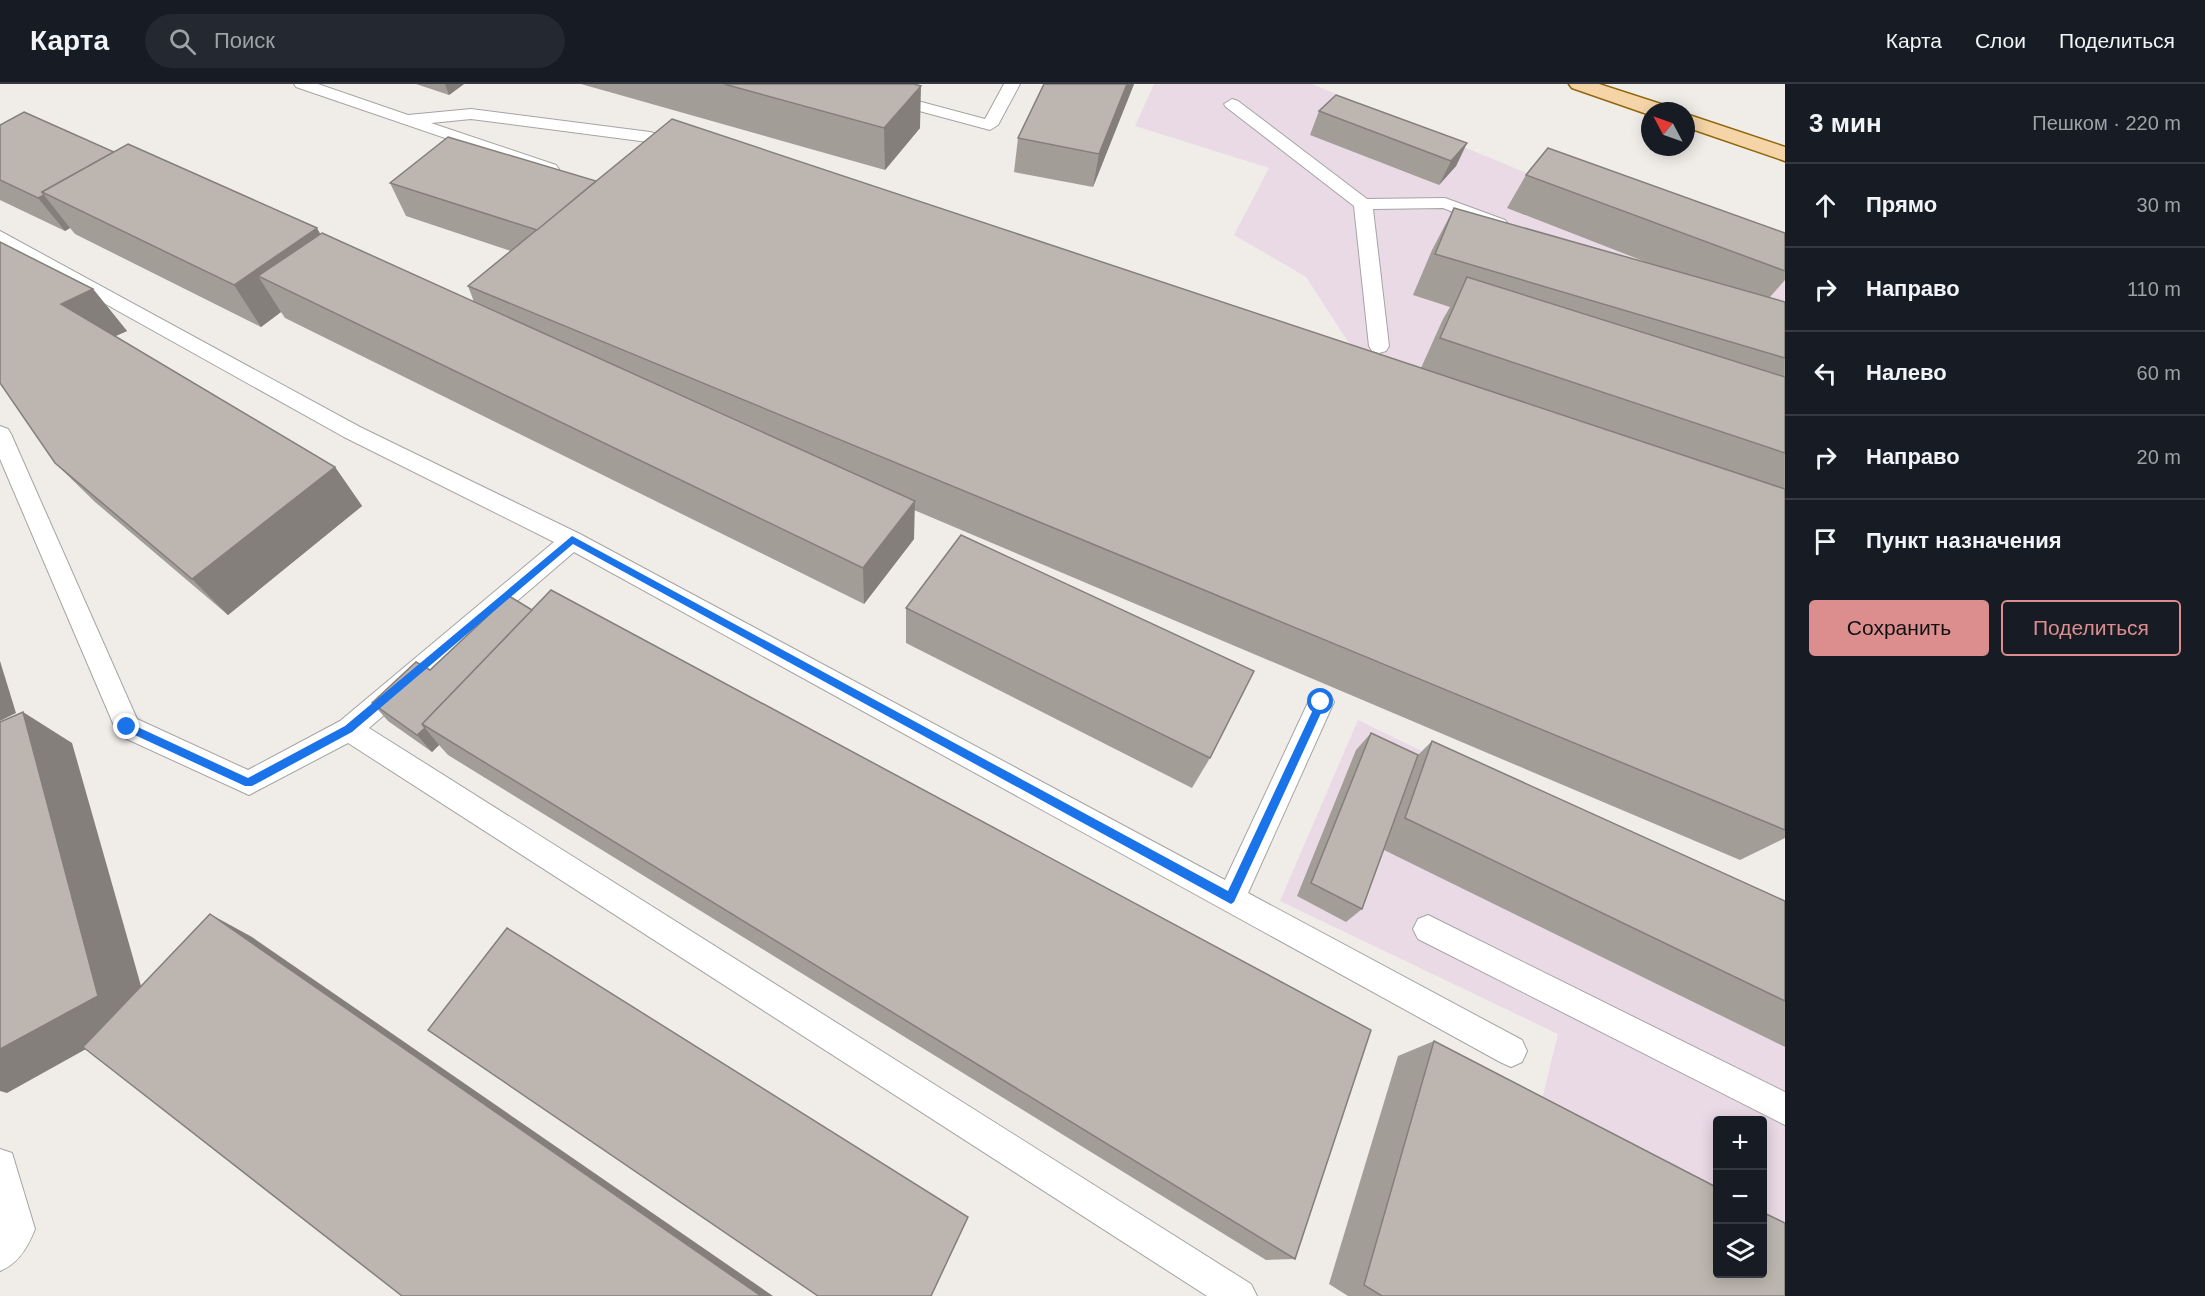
<!DOCTYPE html>
<html lang="ru">
<head>
<meta charset="utf-8">
<style>
  :root { --surface:#171b24; --page:#242831; --text:#f1f3f6; --muted:#9ea1a6; --line:#363941; --accent:#dc8e8e }
  body { margin:0; font-family:Arial,sans-serif; background:var(--page); color:var(--text) }
  .controls { position:absolute; right:18px; bottom:18px; display:grid; overflow:hidden; border-radius:6px; box-shadow:0 3px 15px #0003 }
  .controls button { width:54px; height:54px; display:grid; place-items:center; padding:0; border:0; border-bottom:2px solid var(--line); background:var(--surface); color:var(--text); font:30px sans-serif }
  .compass { position:absolute; left:1641px; top:18px; width:54px; height:54px; border-radius:50%; background:var(--surface); box-shadow:0 3px 15px #0003; rotate:311deg }
  .stop { position:absolute; width:18px; height:18px; margin:-14px; border:4px solid #1a73e8; border-radius:50%; background:#fff }
  .stop.end { background:#1a73e8; border-color:#fff; box-shadow:0 2px 6px #0008 }
  .list { margin:0; padding:0; list-style:none }
  h2 { display:flex; justify-content:space-between; align-items:center; height:78px; margin:0; padding:0 24px; font-size:26px }
  h2 small { font-size:20px; font-weight:400; color:var(--muted) }
  .list li { display:grid; grid-template-columns:39px 1fr auto; gap:18px; align-items:center; box-sizing:border-box; height:84px; padding:0 24px; border-top:2px solid var(--line) }
  .list b { display:block; font-size:22px; white-space:nowrap }
  .list em { font-size:20px; font-style:normal; color:var(--muted) }
  .actions { display:flex; gap:12px; padding:18px 24px }
  .actions a { flex:1; padding:14px 0; border:2px solid var(--accent); border-radius:6px; text-align:center; font-size:21px; color:var(--accent) }
  .actions .main { background:var(--accent); color:#111 }
  .icon { flex:none; width:33px; height:33px; fill:none; stroke:currentColor; stroke-width:2; stroke-linecap:round; stroke-linejoin:round }
  .map { position:relative; flex:none; width:1785px; height:1212px; overflow:hidden }
  header { display:flex; align-items:center; gap:36px; box-sizing:border-box; height:84px; padding:0 30px; background:var(--surface); border-bottom:2px solid var(--line) }
  header strong { font-size:28px }
  nav { display:flex; gap:33px; margin-inline-start:auto; font-size:21px }
  .search { width:420px; height:54px; background:var(--page); display:flex; align-items:center; gap:15px; box-sizing:border-box; padding:0 21px; border-radius:33px; color:var(--muted); font-size:22px }
  main { display:flex }
  aside { flex:1; background:var(--surface) }
  .map>svg:first-child { display:block }
  .industrial { fill:#e9dae6; fill-rule:evenodd }
  .lines { fill:none; stroke-linecap:round; stroke-linejoin:round }
  .lane-casing { stroke:#a4a4a4; stroke-width:2 }
  .primary-casing { stroke:#92670b; stroke-width:3 }
  .lane { fill:#fff; fill-rule:evenodd }
  .primary { fill:#f5d5a8; fill-rule:evenodd }
  .wall { fill:#a39d97 }
  .shaded-wall { fill:#847f7b }
  .building { fill:#bdb6b0; stroke:#847f7b; stroke-width:1.5 }
  .route { fill:#1a73e8 }
</style>
</head>
<body>
<header>
<strong>Карта</strong>
<div class="search"><svg class="icon" aria-label="search" viewBox="0 0 24 24"><circle cx="10" cy="10" r="6"/><path d="M15 15l6 6"/></svg>Поиск</div>
<nav><a>Карта</a><a>Слои</a><a>Поделиться</a></nav>
</header>
<main>
<div class="map">
<svg width="1785" height="1212" viewBox="0 0 1785 1212">
  <rect width="100%" height="100%" fill="#f0ede8"/>
  <g class="industrial">
    <path d="M1154,0h158l473,196v219l-429,-145 -50,-77 -72,-42 35,-67 -134,-42z"/>
    <path d="M1358,636l427,207v369h-291l64,-262 -278,-133zM1718,1036h44v154h-44z"/>
  </g>
  <g class="lines">
    <defs>
      <g id="lane">
        <path d="M294,0h24l90,31 63,-6 179,23 39,11 2,4 -2,4 -6,1 -35,-10 -177,-23 -40,4 125,42 3,4 -3,4 -6,1 -254,-87z"/>
        <path d="M828,0h26l131,35 19,-35h16l-22,41 -8,5 -160,-43z"/>
        <path d="M1232,15l6,2 129,98 78,-1 60,22 3,4 -3,4 -6,2 -56,-22 -70,1 16,137 -3,5 -7,2 -7,-2 -3,-5 -15,-140 -128,-99 -2,-3z"/>
        <path d="M0,147l360,196 220,107 645,346 87,-186 9,-3 9,3 4,8 -86,191 274,147 5,11 -5,11 -11,5 -11,-5 -926,-510 -205,176 882,556 6,12h-50l-859,-553 -99,52 -131,-60 -118,-276v-33l8,3 3,5 126,285 111,51 92,-49 214,-179 -210,-105 -344,-192z"/>
        <path d="M1428,831l357,177v33l-367,-186 -5,-10 5,-10z"/>
        <path d="M0,1065l12,4 23,76c-7,18 -17,35 -35,42z"/>
      </g>
      <g id="primary">
        <path d="M1569,0h30l68,22 3,5h-20v4l-78,-27z"/>
        <path d="M1686,30l99,33v14l-99,-34z"/>
      </g>
    </defs>
    <use href="#lane" class="lane-casing"/>
    <use href="#primary" class="primary-casing"/>
    <use href="#lane" class="lane"/>
    <use href="#primary" class="primary"/>
  </g>
  <g class="wall">
    <path d="M416,0h48l-15,11z"/>
    <path d="M581,0h333l6,44 -35,42z"/>
    <path d="M1044,0h90l-41,103 -79,-15 4,-34z"/>
    <path d="M1319,27l148,32 -11,23 -17,19 -129,-50z"/>
    <path d="M0,41l114,27 206,82 154,68 -6,-16 43,-35 -105,-35 -16,-33 206,-2 825,187 22,-49 7,-12 -37,-12 19,-45 22,-42 197,56 -144,-56 19,-33 259,58v47l-16,18 16,4v536l-45,22 -826,-350v29l-50,65 -579,-286 -4,-6 -20,15 -186,-93 -5,-6 -5,3 -65,-31z"/>
    <path d="M93,205l34,42 -12,5 220,131 27,39 -134,109 -133,-113 -40,-39z"/>
    <path d="M906,524l304,150 -18,30 -286,-145z"/>
    <path d="M416,578l879,597 -29,1 -818,-505 -9,-10 -7,7 -44,-31 -16,-18z"/>
    <path d="M1371,649l47,22 14,-14 353,160v146l-401,-197 -22,59 -16,13 -49,-26 59,-146z"/>
    <path d="M1434,957l351,255h-437l-19,-12 69,-228z"/>
  </g>
  <g class="shaded-wall">
    <path d="M445,0h19l-15,11z"/>
    <path d="M1127,0h7l-41,103 6,-33z"/>
    <path d="M921,2l-1,42 -35,42 -1,-42z"/>
    <path d="M1467,59l-11,23 -17,19 12,-24z"/>
    <path d="M44,111l26,33 -5,3 -27,-33z"/>
    <path d="M317,144l23,42 -82,6 23,36 -20,15 -27,-42z"/>
    <path d="M93,205l34,42 -31,14 -35,-41z"/>
    <path d="M335,383l27,39 -134,109 -36,-36z"/>
    <path d="M915,417l-1,38 -50,65 -1,-36z"/>
    <path d="M0,577l16,52 -16,8z"/>
    <path d="M23,628l49,31 77,271 -142,79 -7,-2v-42z"/>
    <path d="M425,644l14,17 -7,7 -15,-17z"/>
    <path d="M210,830l42,23 521,359h-12z"/>
  </g>
  <g class="building">
    <path d="M724,0h190l7,2 -37,42z"/>
    <path d="M1044,0h83l-28,70 -81,-16z"/>
    <path d="M1336,11l131,48 -16,18 -132,-50z"/>
    <path d="M24,28l90,40 -72,40 2,3 -6,3 -38,-18v-55z"/>
    <path d="M672,35l1113,370v341l-1317,-544z"/>
    <path d="M448,53l148,44 -59,49 -147,-47z"/>
    <path d="M128,60l189,84 -83,57 -192,-93z"/>
    <path d="M1548,64l237,85v38l-259,-96z"/>
    <path d="M1454,124l331,94v56l-350,-104z"/>
    <path d="M322,149l593,268 -52,67 -605,-292z"/>
    <path d="M0,158l93,47 -32,15 274,163 -143,112 -137,-116 -55,-80z"/>
    <path d="M1467,193l318,100v76l-345,-115z"/>
    <path d="M961,451l293,136 -44,87 -304,-150z"/>
    <path d="M551,506l820,440 -76,229 -873,-535z"/>
    <path d="M509,512l23,14 -110,114 3,4 -8,7 -45,-32 44,-41 14,8z"/>
    <path d="M23,628l75,284 -98,53v-327z"/>
    <path d="M1371,649l47,22 -56,154 -51,-26z"/>
    <path d="M1432,657l353,160v100l-380,-183z"/>
    <path d="M210,830l551,382h-359l-319,-249z"/>
    <path d="M507,844l461,289 -37,79h-113l-390,-266z"/>
    <path d="M1434,957l284,147v86h44v-62l23,11v73h-403l-18,-11z"/>
  </g>
  <path class="route" d="M572,452l656,355 90,-192 3,-1 5,4 -92,200 -3,2 -658,-360 -221,188 -100,54h-7l-121,-56 -2,-3 2,-3h7l117,54 97,-52z"/>
</svg>
<div class="controls">
<button>+</button>
<button>−</button>
<button><svg class="icon" aria-label="layers" viewBox="0 0 24 24"><path d="M12 4l9 5-9 5-9-5zM3 14l9 5 9-5"/></svg></button>
</div>
<svg class="compass" viewBox="-18 -18 36 36"><path d="M0-13l5 13h-10z" fill="#e53935"/><path d="M0 13l5-13h-10z" fill="#9ea1a6"/></svg>
<div class="stop" style="left:1321px;top:618px"></div>
<div class="stop end" style="left:127px;top:643px"></div>
</div>
<aside>
<h2>3 мин<small>Пешком · 220 m</small></h2>
<ul class="list">
<li><svg class="icon" aria-label="ahead" viewBox="0 0 24 24"><path d="M12 20V5M6 11l6-6 6 6"/></svg><div><b>Прямо</b></div><em>30 m</em></li>
<li><svg class="icon" aria-label="right" viewBox="0 0 24 24"><path d="M7 20v-9h11M14 6l5 5-5 5"/></svg><div><b>Направо</b></div><em>110 m</em></li>
<li><svg class="icon" aria-label="left" viewBox="0 0 24 24"><path d="M17 20v-9H6M10 6l-5 5 5 5"/></svg><div><b>Налево</b></div><em>60 m</em></li>
<li><svg class="icon" aria-label="right" viewBox="0 0 24 24"><path d="M7 20v-9h11M14 6l5 5-5 5"/></svg><div><b>Направо</b></div><em>20 m</em></li>
<li><svg class="icon" aria-label="arrive" viewBox="0 0 24 24"><path d="M6 21V4h12l-3 4 3 4H6"/></svg><div><b>Пункт назначения</b></div></li>
</ul>
<div class="actions"><a class="main">Сохранить</a><a>Поделиться</a></div>
</aside>
</main>
</body>
</html>
